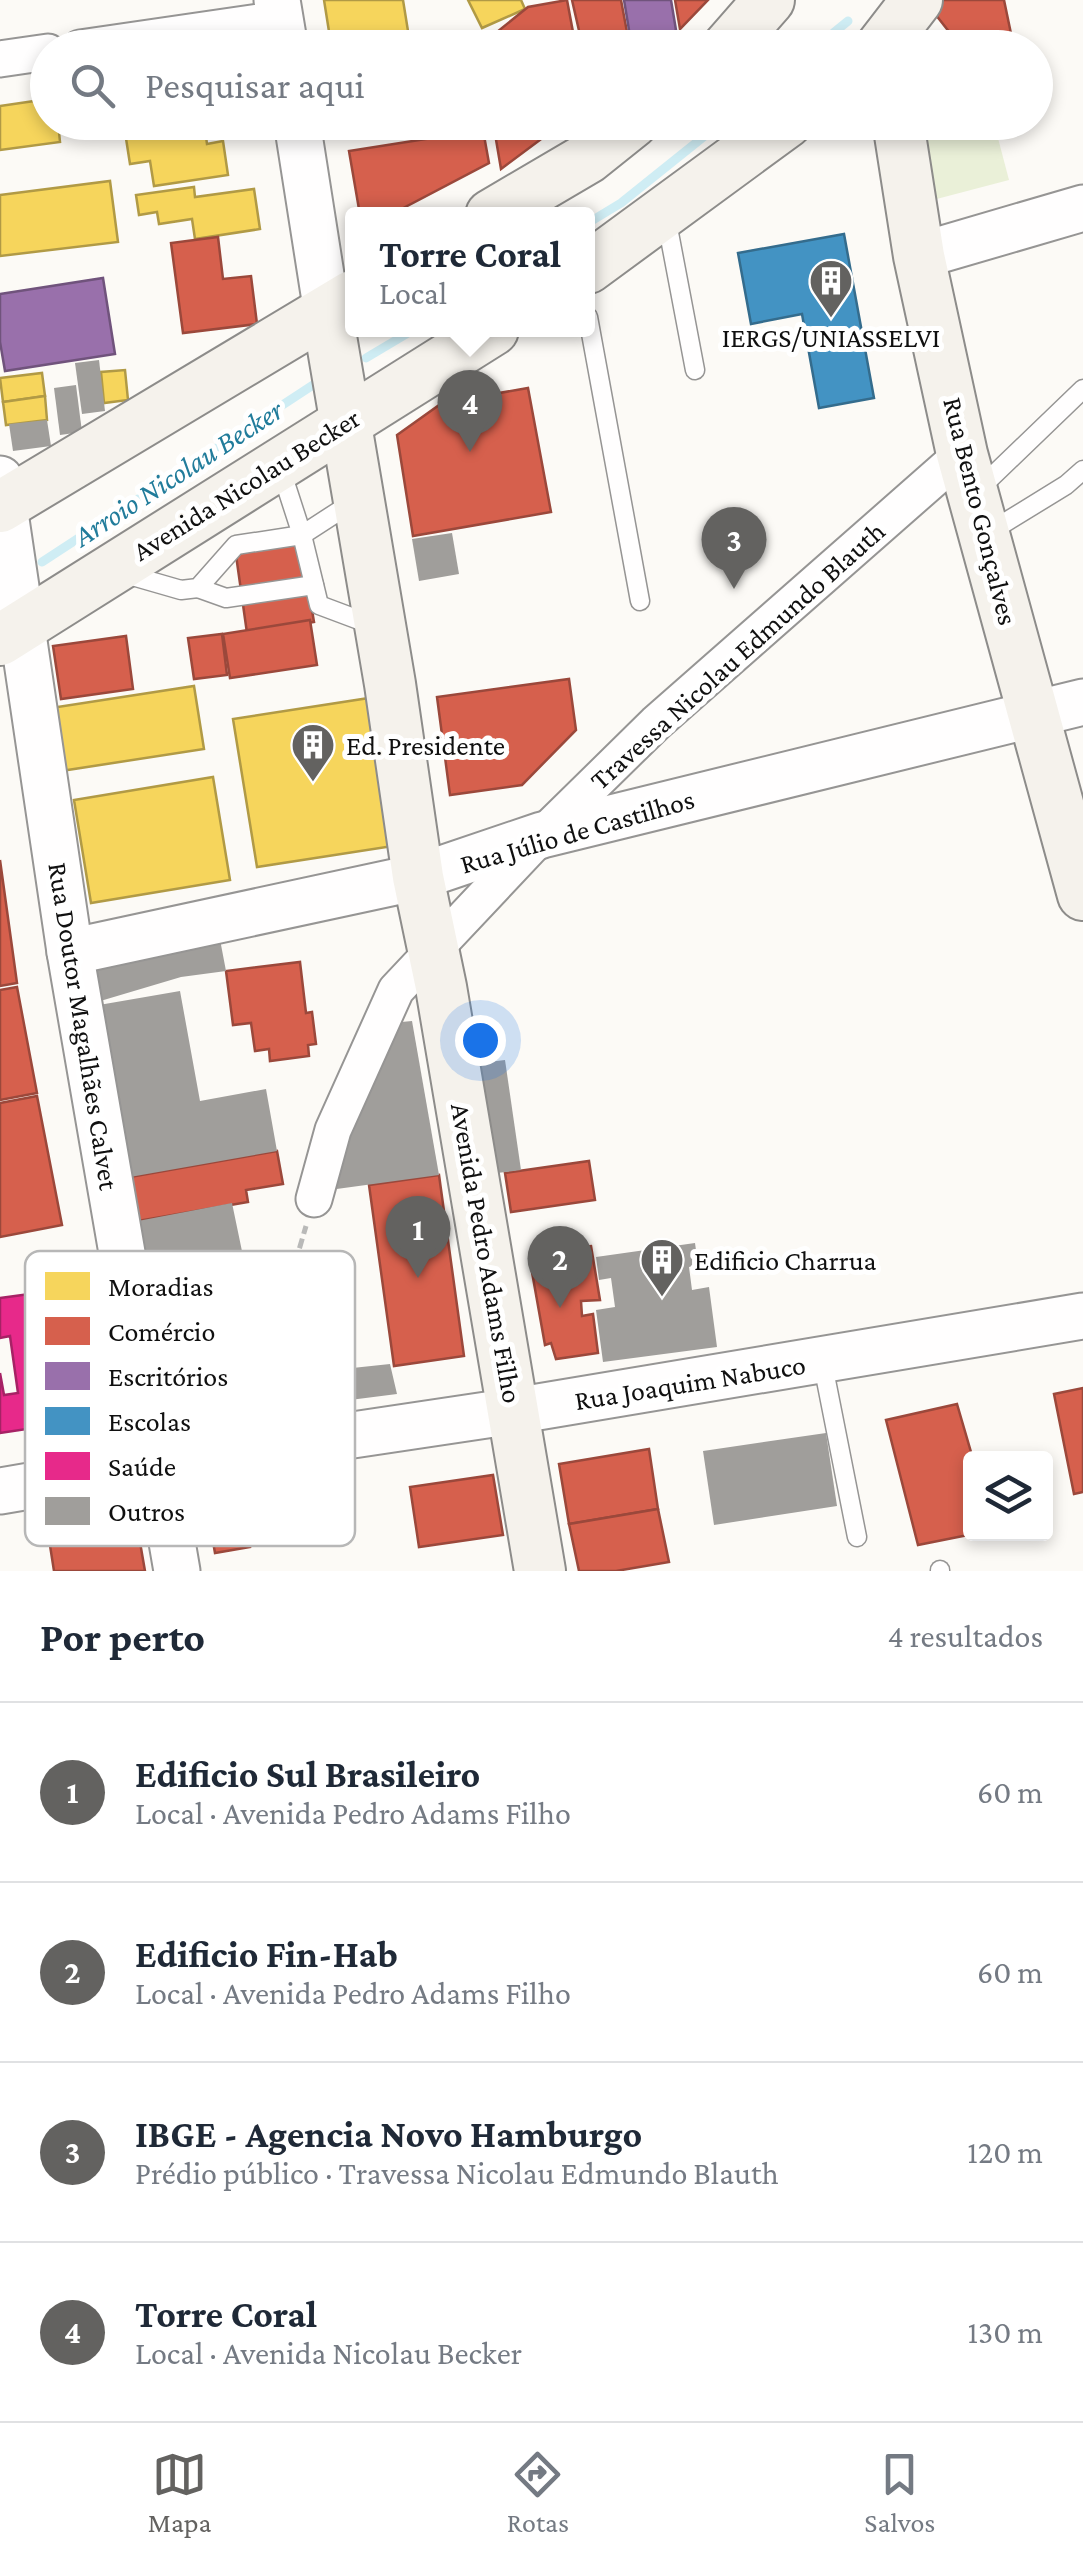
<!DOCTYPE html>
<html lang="pt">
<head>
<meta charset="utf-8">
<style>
  :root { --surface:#fff; --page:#f2f2f3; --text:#1f2937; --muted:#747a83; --line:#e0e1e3; --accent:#636260 }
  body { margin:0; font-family:"Crimson Pro",serif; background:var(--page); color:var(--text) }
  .controls { position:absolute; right:30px; bottom:30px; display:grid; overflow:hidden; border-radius:10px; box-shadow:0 5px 15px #0003 }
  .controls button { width:90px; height:90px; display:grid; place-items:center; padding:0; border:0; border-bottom:2px solid var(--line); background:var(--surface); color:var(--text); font:50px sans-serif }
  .you { position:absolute; left:480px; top:1040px; width:35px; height:35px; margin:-25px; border:8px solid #fff; border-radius:50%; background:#1a73e8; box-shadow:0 0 0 15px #1a73e833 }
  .badge { display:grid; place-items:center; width:65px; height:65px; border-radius:50%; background:var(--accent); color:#fff; font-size:32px; font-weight:700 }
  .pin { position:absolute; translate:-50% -82px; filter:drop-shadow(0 2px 5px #0008) }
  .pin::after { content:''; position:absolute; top:52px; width:35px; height:30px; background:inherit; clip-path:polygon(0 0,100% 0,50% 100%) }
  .popup { position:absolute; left:345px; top:207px; width:250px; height:130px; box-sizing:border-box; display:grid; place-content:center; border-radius:10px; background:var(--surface); filter:drop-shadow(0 2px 8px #0005); font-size:32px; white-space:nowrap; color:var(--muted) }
  .popup b { font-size:38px; color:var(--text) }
  .popup::after { content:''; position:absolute; left:50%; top:100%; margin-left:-20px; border:20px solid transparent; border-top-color:var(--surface) }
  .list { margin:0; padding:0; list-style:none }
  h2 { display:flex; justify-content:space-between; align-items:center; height:130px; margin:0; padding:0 40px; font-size:42px }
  h2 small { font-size:32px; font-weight:400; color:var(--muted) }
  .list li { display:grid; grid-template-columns:65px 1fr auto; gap:30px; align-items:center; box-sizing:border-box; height:180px; padding:0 40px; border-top:2px solid var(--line) }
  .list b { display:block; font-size:38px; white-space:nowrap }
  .list p { margin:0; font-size:32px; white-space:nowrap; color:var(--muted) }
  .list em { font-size:32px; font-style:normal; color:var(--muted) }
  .icon { flex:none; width:55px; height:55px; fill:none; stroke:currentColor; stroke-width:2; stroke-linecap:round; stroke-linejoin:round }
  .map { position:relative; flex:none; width:1083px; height:1571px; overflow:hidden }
  .search { position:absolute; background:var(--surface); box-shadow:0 5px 15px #0003; left:30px; right:30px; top:30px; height:110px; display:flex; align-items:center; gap:25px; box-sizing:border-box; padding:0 35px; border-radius:55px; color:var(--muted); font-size:38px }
  .sheet { height:850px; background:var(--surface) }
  nav { display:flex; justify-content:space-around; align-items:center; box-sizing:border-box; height:140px; border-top:2px solid var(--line); background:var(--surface); font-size:28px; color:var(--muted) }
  nav a { display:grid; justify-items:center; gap:5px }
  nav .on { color:var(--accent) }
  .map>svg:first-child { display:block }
  .green { fill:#eaf0d8 }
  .homes { fill:#f6d55c; stroke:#b19a45; stroke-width:2.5 }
  .shops { fill:#d6604d; stroke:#9b483b; stroke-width:2.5 }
  .offices { fill:#9970ab; stroke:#70537c; stroke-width:2.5 }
  .schools { fill:#4393c3; stroke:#346c8d; stroke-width:2.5 }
  .health { fill:#e7298a; stroke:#a62265; stroke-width:2.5 }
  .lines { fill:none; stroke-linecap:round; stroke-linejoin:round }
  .stream { stroke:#cfedf4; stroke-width:9 }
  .building { fill:#a09e9b }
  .service-casing { stroke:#969594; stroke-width:21 }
  .minor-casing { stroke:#969594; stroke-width:39 }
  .tertiary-casing { stroke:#969594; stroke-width:49 }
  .secondary-casing { stroke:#8d8c8a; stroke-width:54 }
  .path { stroke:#b9b9b8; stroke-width:5; stroke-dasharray:10 5; stroke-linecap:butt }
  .service { stroke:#fffefe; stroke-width:18 }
  .minor { stroke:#fffefe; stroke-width:35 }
  .tertiary { stroke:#fffefe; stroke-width:45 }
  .secondary { stroke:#f5f2ec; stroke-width:50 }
  .labels { text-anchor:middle; stroke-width:10; stroke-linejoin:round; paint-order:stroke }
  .poi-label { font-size:28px; fill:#101010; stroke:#fff; text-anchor:start }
  .street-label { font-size:28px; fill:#101010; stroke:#fff }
  .water-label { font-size:30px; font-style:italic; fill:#217c9b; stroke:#fff }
  .key { fill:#fff; stroke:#b7b7b7; stroke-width:2.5 }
  .key-label { font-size:28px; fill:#101010 }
</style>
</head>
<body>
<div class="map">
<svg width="1083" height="1571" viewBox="0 0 1083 1571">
  <rect width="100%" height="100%" fill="#fcfaf6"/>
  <path class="green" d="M914,123h80l15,57 -80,21z"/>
  <g class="homes">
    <path d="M324,0h79l5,31 -77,13z"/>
    <path d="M468,0h53l4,9 -43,19z"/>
    <path d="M48,99v23h10l2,20 -60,8v-44z"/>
    <path d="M192,122h12l3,22 16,-3 5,34 -74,11 -4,-25 -20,3 -5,-32z"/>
    <path d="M340,122h57v4l-55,9z"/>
    <path d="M110,181l8,61 -118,14v-61z"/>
    <path d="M194,187l1,10 59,-8 6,40 -65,10 -3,-20 -33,5 -2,-12 -18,3 -3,-20z"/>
    <path d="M125,370l3,30 -24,3 -3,-31z"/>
    <path d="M42,373l3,23 -42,6 -3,-24z"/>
    <path d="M45,396l2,24 -41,5 -3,-23z"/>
    <path d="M194,686l10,63 -143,22 -10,-63z"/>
    <path d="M369,698l24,148 -136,21 -24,-148z"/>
    <path d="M213,777l17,103 -139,23 -17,-103z"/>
  </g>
  <g class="shops">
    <path d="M567,0l9,48h-76l-3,-16 31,-25z"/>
    <path d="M572,0h49l9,48h-47z"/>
    <path d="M675,0h33l-28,29z"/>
    <path d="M939,0h65l10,48h-64v-15l-18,-23z"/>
    <path d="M493,122h71l-63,47z"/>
    <path d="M483,130l6,33 -99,52h-30l-11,-64z"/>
    <path d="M218,237l5,42 28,-3 6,48 -74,9 -12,-90z"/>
    <path d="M528,388l23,124 -138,24 -16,-101 45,-32z"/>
    <path d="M300,539l14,83 -67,11 -12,-85z"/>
    <path d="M310,620l7,45 -87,13 -7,-44z"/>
    <path d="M222,634l5,41 -33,4 -6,-41z"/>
    <path d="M126,636l7,53 -72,10 -8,-53z"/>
    <path d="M569,679l7,51 -54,55 -72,10 -13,-98z"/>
    <path d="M0,860l17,123 -17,3z"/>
    <path d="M300,962l6,51 6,-1 4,32 -8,1 1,11 -39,5 -1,-12 -14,2 -4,-28 -18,2 -7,-54z"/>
    <path d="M17,987l20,106 -37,7v-110z"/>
    <path d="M37,1096l25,129 -62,12v-134z"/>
    <path d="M277,1151l6,33 -37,6 2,12 -110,19 -8,-44z"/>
    <path d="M589,1161l6,39 -84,12 -6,-39z"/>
    <path d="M439,1175l25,181 -70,10 -25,-181z"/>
    <path d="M591,1246l9,54 -19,1 1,15 11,-2 5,39 -42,6 -5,-16 -6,2 -13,-73 11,-1 -4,-20z"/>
    <path d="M204,1312l6,38 -6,11 11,62 -42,6 -22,-110z"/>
    <path d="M1083,1388v104l-9,2 -20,-100z"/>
    <path d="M957,1404l16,55 -3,75h3l-55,11 -32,-125z"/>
    <path d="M649,1449l9,60 -89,15 -10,-60z"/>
    <path d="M493,1475l10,60 -84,12 -9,-60z"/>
    <path d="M658,1509l11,53 -53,9h-37l-10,-47z"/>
    <path d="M245,1513l5,34 -35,6 -6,-34z"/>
    <path d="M137,1525l8,46h-91l-5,-32z"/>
  </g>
  <g class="offices">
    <path d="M624,0h47l5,30 -23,18h-21z"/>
    <path d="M103,278l12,76 -110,17 -5,-29v-48z"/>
  </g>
  <path class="schools" d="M844,234l30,164 -55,10 -17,-94 -51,10 -13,-71z"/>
  <path class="health" d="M67,1289l6,41 -19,3 9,56 12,-2 -3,-23 19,-3 9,57 -100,15v-60l4,22 14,-2 -8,-57 -10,2v-40z"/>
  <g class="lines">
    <g class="stream">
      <path d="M815,48l33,-27"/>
      <path d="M588,223l33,-20 101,-81"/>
      <path d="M366,358l47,-28"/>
      <path d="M42,562l271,-177"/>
    </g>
  </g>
  <g class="building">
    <path d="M99,360l6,51 -23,3 -7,-51z"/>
    <path d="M76,385l6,47 -22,3 -6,-47z"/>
    <path d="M47,420l4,26 -38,5 -4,-27z"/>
    <path d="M452,533l7,41 -40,7 -7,-42z"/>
    <path d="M218,929l8,42 -45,6 -84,25 -8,-49z"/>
    <path d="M180,991l20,110 66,-12 11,62 -147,26 -31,-172z"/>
    <path d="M412,1021l27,154 -117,16 69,-168z"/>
    <path d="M505,1060l16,110 -24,3 -17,-110z"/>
    <path d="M232,1203l11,53 4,-1 3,23 -8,1 6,37 -3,1 2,16h4l13,84 -32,6 -19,-112 -49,8 -8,-49 -9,1 -9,-50z"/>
    <path d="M695,1243l3,22 -9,2 3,23 17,-3 8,60 -114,15 -7,-52 19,-3 -4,-29 -12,2 -3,-23z"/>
    <path d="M327,1259l16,110 47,-5 7,30 -102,13 2,-127 17,-1 -1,-19z"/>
    <path d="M826,1433l11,73 -123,19 -11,-74z"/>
  </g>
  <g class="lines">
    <defs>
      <g id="service">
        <path d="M666,217l29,153"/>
        <path d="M588,317l52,284"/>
        <path d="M280,467l22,68 17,70 56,21"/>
        <path d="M978,490l105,-101"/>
        <path d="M988,533l78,-48 17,-15"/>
        <path d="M122,573l59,17 17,-2 38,-43 66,-10 51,-33"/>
        <path d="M198,588l28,10 88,-13"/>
        <path d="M822,1360l35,177"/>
        <path d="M940,1570v1"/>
      </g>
      <g id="minor">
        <path d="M80,48l200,-29"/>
        <path d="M0,59l48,-7"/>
        <path d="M314,1199l19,-69 63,-140 146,-155 114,-112 306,-269"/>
      </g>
      <g id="tertiary">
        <path d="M277,0l8,48"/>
        <path d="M297,122l30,191"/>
        <path d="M919,256l164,-48"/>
        <path d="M0,479l70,473 107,619"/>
        <path d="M70,952l348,-75 124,-42 541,-133"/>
        <path d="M0,1491l158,-27 356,-53 569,-95"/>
      </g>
      <g id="secondary">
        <path d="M727,48l42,-48"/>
        <path d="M880,48l37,-48"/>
        <path d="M898,122l21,134 43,198 121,441"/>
        <path d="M491,215l97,-57 45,-36"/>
        <path d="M588,268l199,-146"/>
        <path d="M327,313l63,371 28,193 23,110 99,584"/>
        <path d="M0,507l352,-211"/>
        <path d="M0,640l493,-310"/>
      </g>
    </defs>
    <use href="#service" class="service-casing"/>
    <use href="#minor" class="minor-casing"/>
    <use href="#tertiary" class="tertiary-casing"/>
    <use href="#secondary" class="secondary-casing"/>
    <path class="path" d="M285,1411l-1,-110 22,-75"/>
    <use href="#service" class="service"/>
    <use href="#minor" class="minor"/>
    <use href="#tertiary" class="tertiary"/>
    <use href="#secondary" class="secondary"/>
  </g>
  <defs>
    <symbol id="building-pin" viewBox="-11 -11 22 30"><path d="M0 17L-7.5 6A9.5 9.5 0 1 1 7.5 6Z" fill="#636260" stroke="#fff"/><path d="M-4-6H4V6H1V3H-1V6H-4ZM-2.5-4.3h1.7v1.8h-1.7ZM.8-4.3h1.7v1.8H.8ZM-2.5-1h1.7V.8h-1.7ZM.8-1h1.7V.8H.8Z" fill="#fff"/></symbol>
  </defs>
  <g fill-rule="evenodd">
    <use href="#building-pin" x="806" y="256" width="50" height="68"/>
    <use href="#building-pin" x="288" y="720" width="50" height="68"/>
    <use href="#building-pin" x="637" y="1235" width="50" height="68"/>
  </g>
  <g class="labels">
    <g class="poi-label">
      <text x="831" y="347" text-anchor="middle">IERGS/UNIASSELVI</text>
      <text x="346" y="755">Ed. Presidente</text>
      <text x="694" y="1270">Edificio Charrua</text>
    </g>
    <g class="street-label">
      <text transform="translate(246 484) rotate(-32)" y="10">Avenida Nicolau Becker</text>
      <text transform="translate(981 511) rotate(76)" y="10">Rua Bento Gonçalves</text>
      <text transform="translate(737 655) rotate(-42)" y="10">Travessa Nicolau Edmundo Blauth</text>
      <text transform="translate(577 831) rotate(-16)" y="10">Rua Júlio de Castilhos</text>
      <text transform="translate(84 1026) rotate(81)" y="10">Rua Doutor Magalhães Calvet</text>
      <text transform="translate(487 1253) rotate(80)" y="10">Avenida Pedro Adams Filho</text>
      <text transform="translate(690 1382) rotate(-9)" y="10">Rua Joaquim Nabuco</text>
    </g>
    <g class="water-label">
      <text transform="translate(178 473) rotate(-33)" y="10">Arroio Nicolau Becker</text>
    </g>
  </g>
  <rect x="25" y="1251" width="330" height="295" rx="15" class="key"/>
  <rect x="45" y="1272" width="45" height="28" fill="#f6d55c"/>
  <rect x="45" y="1317" width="45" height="28" fill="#d6604d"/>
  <rect x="45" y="1362" width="45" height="28" fill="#9970ab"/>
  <rect x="45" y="1407" width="45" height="28" fill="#4393c3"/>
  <rect x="45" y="1452" width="45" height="28" fill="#e7298a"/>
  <rect x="45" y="1497" width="45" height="28" fill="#a09e9b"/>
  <g class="key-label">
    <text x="108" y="1296">Moradias</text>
    <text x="108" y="1341">Comércio</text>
    <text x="108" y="1386">Escritórios</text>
    <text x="108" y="1431">Escolas</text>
    <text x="108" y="1476">Saúde</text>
    <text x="108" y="1521">Outros</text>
  </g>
</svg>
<div class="controls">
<button><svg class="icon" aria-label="layers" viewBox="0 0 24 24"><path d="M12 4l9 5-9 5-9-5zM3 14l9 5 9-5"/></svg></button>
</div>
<div class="you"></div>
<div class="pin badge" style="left:418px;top:1278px">1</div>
<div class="pin badge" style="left:560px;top:1308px">2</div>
<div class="pin badge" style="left:734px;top:589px">3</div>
<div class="pin badge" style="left:470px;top:452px">4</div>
<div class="popup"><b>Torre Coral</b>Local</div>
<div class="search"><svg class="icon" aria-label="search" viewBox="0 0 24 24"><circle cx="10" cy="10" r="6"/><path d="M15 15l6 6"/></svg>Pesquisar aqui</div>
</div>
<section class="sheet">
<h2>Por perto<small>4 resultados</small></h2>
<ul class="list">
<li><span class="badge">1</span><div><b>Edificio Sul Brasileiro</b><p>Local · Avenida Pedro Adams Filho</p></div><em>60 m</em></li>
<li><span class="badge">2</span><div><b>Edificio Fin-Hab</b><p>Local · Avenida Pedro Adams Filho</p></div><em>60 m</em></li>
<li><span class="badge">3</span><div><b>IBGE - Agencia Novo Hamburgo</b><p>Prédio público · Travessa Nicolau Edmundo Blauth</p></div><em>120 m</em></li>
<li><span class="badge">4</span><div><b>Torre Coral</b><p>Local · Avenida Nicolau Becker</p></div><em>130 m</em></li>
</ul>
</section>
<nav>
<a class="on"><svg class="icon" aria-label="map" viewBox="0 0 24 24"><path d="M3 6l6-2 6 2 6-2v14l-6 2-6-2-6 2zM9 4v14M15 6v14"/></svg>Mapa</a>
<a><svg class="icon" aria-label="directions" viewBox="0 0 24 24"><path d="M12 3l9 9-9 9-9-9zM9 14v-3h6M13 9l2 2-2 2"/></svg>Rotas</a>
<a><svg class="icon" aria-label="saved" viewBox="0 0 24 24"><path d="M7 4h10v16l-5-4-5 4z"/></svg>Salvos</a>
</nav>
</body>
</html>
